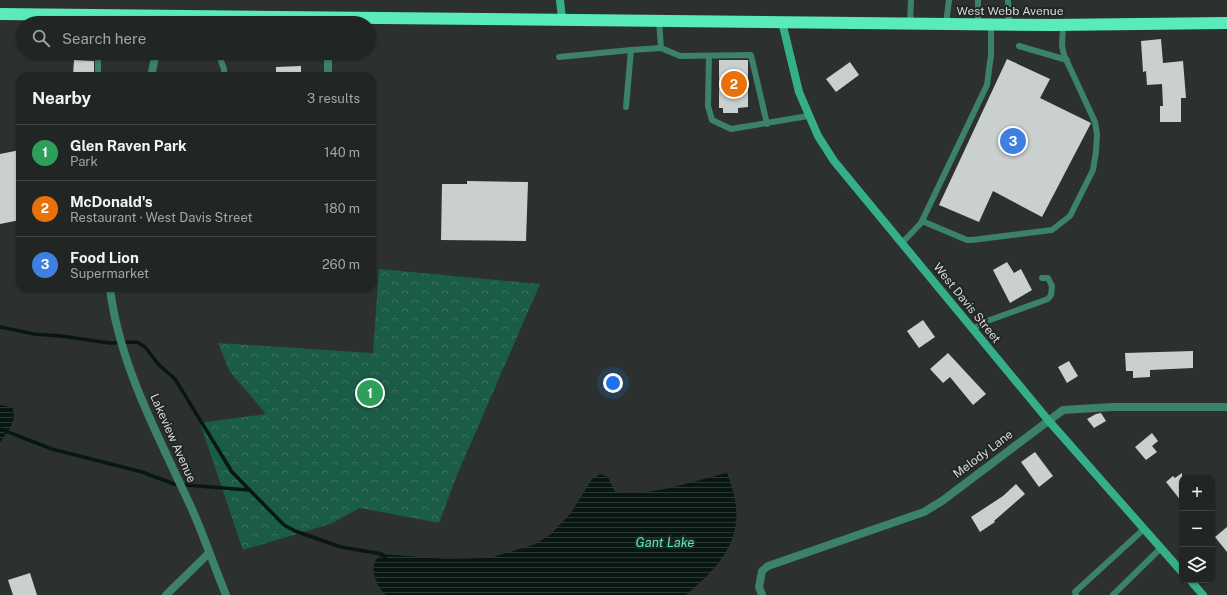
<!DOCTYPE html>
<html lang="en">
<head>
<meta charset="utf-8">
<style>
  :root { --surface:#212523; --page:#2d3130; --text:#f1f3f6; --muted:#a2a5a6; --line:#3e4241; --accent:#1a73e8 }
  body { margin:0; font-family:"Public Sans",sans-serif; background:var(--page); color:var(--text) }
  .controls { position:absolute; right:12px; bottom:12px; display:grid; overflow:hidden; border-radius:8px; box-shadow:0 1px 3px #0004 }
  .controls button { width:36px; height:36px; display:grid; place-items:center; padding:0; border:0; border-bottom:1px solid var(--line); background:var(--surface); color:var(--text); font:20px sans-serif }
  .you { position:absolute; left:613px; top:383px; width:14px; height:14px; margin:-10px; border:3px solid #fff; border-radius:50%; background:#1a73e8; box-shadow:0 0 0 6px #1a73e833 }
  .badge { display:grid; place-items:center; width:26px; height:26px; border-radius:50%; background:var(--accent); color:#fff; font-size:13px; font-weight:700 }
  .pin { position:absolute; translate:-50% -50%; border:2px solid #fff; box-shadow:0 1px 4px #0006 }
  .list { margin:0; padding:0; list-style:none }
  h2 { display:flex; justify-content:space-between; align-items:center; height:52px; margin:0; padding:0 16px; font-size:17px }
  h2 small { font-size:13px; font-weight:400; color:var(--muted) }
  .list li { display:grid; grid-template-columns:26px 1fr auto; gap:12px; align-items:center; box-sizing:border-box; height:56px; padding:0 16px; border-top:1px solid var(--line) }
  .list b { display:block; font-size:15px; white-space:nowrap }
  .list p { margin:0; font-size:13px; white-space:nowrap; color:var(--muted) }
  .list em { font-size:13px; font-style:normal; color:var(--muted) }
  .icon { flex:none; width:22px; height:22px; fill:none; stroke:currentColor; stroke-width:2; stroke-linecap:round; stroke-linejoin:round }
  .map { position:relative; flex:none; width:1227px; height:595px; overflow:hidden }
  .search { position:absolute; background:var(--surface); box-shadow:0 1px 3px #0004; left:16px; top:16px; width:360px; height:44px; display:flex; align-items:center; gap:10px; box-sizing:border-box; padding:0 14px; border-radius:22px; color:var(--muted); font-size:15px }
  .panel { position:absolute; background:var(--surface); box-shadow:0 1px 3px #0004; left:16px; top:72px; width:360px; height:220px; border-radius:12px }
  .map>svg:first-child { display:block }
  .forest { fill:url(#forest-crowns) }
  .water { fill:url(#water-rules) }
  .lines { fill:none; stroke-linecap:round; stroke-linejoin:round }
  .stream { stroke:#081711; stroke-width:3.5 }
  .building { fill:#cad0ce }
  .lane { stroke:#3c8169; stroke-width:6 }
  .street { stroke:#3c8169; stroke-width:8 }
  .secondary { stroke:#34af89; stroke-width:8 }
  .highway { stroke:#59ebbc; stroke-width:12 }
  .labels { text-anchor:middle; stroke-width:4; stroke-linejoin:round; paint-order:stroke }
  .street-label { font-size:12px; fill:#d5d8d7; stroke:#222725 }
  .water-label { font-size:13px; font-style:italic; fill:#51ecbb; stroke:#222725 }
</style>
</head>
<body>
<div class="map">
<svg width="1227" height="595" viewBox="0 0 1227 595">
  <defs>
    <pattern id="forest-crowns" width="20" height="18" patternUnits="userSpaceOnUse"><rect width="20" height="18" fill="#1b5c47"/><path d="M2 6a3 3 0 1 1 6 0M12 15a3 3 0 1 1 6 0" fill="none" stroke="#3b7361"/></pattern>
    <pattern id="water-rules" width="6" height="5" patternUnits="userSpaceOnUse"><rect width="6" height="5" fill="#081711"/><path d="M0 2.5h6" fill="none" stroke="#2b3833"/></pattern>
  </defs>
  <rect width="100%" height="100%" fill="#2c312f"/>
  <path class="forest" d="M379,269l161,15 -83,191 -18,48 -79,-15 -30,16 -87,26 -43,-127 66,-9 -36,-42 -12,-29 155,10z"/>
  <g class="water">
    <path d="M0,405l12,2c7,13 -6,26 -12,36z"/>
    <path d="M727,473c23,57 2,85 -41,122h-300c-12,-10 -19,-32 -4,-41l65,5 36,-1 10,-1 43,-13 15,-10 20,-21 21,-34 8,-5 8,3 7,15c37,5 77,-11 112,-19z"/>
  </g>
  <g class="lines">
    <g class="stream">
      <path d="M0,327l34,7 27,2 48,7 28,-1 8,5 14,18 16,14 57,93 52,53 11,6 46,16 41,7 3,4"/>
      <path d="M0,429l52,20 90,23 32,12 74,6"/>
    </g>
  </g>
  <g class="building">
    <path d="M1161,39l2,24 20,-2 3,37h-5v24h-21v-16h3l-1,-22 -15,1 -1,-14 -3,1 -2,-31z"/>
    <path d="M1007,59l43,20 -10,19 51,25 -49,94 -49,-26 -14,31 -40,-17z"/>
    <path d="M74,60l20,1v15h-21z"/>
    <path d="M719,60h29v47l-10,1v5h-15v-5h-4z"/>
    <path d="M850,62l9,13 -23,17 -10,-13z"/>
    <path d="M301,66v10h-25v-9z"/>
    <path d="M20,150v70l-20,4v-70z"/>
    <path d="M467,181l61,1 -2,59 -85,-1 1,-56h25z"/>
    <path d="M1007,262l7,11 7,-4 11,21 -22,13 -17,-33z"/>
    <path d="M923,320l12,17 -16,11 -12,-17z"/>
    <path d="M1193,351v17l-43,2v7l-17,1v-7h-7l-1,-18z"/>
    <path d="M948,353l38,41 -13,11 -23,-28 -7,6 -13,-14z"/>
    <path d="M1069,361l9,15 -11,7 -9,-16z"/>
    <path d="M1101,413l5,8 -12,7 -7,-9 9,-5z"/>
    <path d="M1152,433l6,8 -6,5 5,6 -11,8 -11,-13z"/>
    <path d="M1035,452l18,24 -14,11 -18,-25z"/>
    <path d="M1182,473v29l-16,-20 7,-6 2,2z"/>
    <path d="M1016,484l9,10 -31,27 1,1 -15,10 -9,-15 32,-21z"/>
    <path d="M1227,527v25l-12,-15z"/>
    <path d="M30,573l7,22h-24l-5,-15z"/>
  </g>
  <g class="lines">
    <g class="lane">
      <path d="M1008,0l1,25"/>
      <path d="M659,20l2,28 19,8 71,-1 16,69"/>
      <path d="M910,24l1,-24"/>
      <path d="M946,24l3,-24"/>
      <path d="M978,25v-25"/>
      <path d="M1019,46l48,14"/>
      <path d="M631,50l30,-2"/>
      <path d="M180,53l60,3 5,-3"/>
      <path d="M218,53l6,16v7"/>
      <path d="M709,56l-1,50 4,14 19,9 77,-13"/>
      <path d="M559,57l72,-7 -5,57"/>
      <path d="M98,76v-23"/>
      <path d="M922,221l45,19h5l80,-10 18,-14 23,-46 3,-18 1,-18 -2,-12 -31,-67 -2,-9 1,-21"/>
      <path d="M902,243l19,-20 66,-138 4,-30v-30"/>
      <path d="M972,329l15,-8 61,-22 3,-4 1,-9 -4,-8h-6"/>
      <path d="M1076,595l-1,-3 69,-63"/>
      <path d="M1113,595l48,-47"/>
    </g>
    <g class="street">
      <path d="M151,76l5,-23"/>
      <path d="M328,76v-23"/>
      <path d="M110,288c9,77 49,149 81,219 13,29 23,59 35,88"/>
      <path d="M166,595l43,-42"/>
      <path d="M762,595l-3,-8 3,-16 6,-5 156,-54 18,-11 121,-91 49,-3h115"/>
    </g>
    <g class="secondary">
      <path d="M560,0l2,19"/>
      <path d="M782,22l17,70 19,44 16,25 214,259 134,152"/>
      <path d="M1190,580l13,15"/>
    </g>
    <path class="highway" d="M0,14l1051,11 176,-2"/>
  </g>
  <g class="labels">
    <g class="street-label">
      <text x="1010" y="15">West Webb Avenue</text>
      <text transform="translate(967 303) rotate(51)" y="4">West Davis Street</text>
      <text transform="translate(173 438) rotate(66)" y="4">Lakeview Avenue</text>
      <text transform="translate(983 454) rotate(-37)" y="4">Melody Lane</text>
    </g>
    <g class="water-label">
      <text x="665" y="547">Gant Lake</text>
    </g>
  </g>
</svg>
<div class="controls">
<button>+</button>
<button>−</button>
<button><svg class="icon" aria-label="layers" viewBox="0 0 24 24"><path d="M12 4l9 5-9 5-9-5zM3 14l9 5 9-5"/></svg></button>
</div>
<div class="you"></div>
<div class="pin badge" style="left:370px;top:393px;background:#2e9e5b">1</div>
<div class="pin badge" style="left:734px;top:84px;background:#e8710a">2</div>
<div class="pin badge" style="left:1013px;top:141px;background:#3f7fe0">3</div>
<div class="search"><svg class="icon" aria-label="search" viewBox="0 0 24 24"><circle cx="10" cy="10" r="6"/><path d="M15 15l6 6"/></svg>Search here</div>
<section class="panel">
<h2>Nearby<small>3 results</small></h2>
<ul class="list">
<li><span class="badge" style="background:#2e9e5b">1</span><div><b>Glen Raven Park</b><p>Park</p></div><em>140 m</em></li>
<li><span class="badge" style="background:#e8710a">2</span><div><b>McDonald's</b><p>Restaurant · West Davis Street</p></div><em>180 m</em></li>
<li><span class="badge" style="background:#3f7fe0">3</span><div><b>Food Lion</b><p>Supermarket</p></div><em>260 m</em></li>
</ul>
</section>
</div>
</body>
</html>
